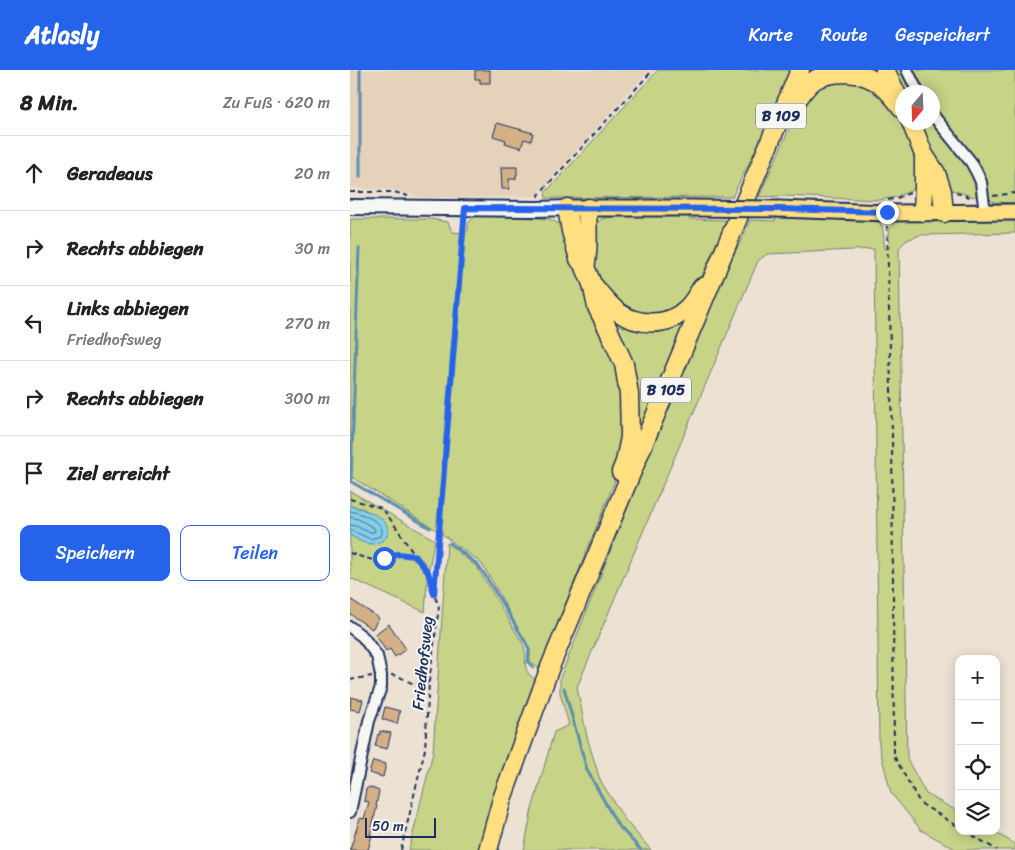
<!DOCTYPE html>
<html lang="de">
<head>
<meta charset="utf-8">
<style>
  :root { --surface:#fff; --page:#f2f2f2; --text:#222; --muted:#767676; --line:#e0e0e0; --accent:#2563eb }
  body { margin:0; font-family:Sriracha,sans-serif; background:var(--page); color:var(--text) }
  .controls { position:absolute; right:15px; bottom:15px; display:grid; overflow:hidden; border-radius:10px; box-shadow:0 2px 12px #0003 }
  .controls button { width:45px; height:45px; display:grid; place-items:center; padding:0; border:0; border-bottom:1px solid var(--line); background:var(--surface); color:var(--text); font:25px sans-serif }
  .compass { position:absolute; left:545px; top:15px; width:45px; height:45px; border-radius:50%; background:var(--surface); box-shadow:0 2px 12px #0003; rotate:199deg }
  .scale { position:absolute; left:15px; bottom:12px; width:71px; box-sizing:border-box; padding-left:5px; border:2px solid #1b2f5e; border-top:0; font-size:14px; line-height:18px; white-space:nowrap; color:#1b2f5e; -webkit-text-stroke:4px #f6f6f2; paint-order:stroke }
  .stop { position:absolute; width:15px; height:15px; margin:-11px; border:4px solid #2563eb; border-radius:50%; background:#fff }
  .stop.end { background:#2563eb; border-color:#fff; box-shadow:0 1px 5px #0008 }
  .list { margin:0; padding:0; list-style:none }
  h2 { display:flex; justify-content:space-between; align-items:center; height:65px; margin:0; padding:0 20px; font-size:21px }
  h2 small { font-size:16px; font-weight:400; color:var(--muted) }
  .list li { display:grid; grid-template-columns:32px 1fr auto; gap:15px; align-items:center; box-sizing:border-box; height:75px; padding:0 20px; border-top:1px solid var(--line) }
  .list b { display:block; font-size:19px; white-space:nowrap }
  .list p { margin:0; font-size:16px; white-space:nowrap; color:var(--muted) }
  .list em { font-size:16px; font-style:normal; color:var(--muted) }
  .actions { display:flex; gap:10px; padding:15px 20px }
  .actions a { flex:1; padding:11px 0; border:1px solid var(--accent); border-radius:10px; text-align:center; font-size:18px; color:var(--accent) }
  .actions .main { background:var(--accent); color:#fff }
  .icon { flex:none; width:28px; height:28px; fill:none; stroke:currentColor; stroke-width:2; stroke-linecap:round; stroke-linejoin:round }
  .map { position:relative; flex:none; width:665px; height:780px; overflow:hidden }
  header { display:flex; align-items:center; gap:30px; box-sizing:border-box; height:70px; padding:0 25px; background:var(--accent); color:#fff }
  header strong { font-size:24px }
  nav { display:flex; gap:28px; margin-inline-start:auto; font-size:18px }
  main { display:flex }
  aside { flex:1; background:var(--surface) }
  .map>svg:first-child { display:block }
  .built { fill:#e4d2bb }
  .green { fill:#c7d387; stroke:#718172 }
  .water { fill:#85cee6; stroke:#5b8eb0 }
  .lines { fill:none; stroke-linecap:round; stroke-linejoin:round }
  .shore { stroke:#456f94; stroke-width:1 }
  .stream { stroke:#5b8eb0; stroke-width:3 }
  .building { fill:#d3b086; stroke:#1b2f5e }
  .street-casing { stroke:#1b2f5e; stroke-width:14 }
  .secondary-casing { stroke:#1b2f5e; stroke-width:18 }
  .primary-casing { stroke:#1b2f5e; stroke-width:19 }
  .highway-casing { stroke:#1b2f5e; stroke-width:21 }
  .path { stroke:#1b2f5e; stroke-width:2; stroke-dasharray:5 4; stroke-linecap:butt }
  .street { stroke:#f6f6f2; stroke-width:10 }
  .secondary { stroke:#f6f6f2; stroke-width:14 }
  .primary { stroke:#ffdf80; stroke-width:15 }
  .highway { stroke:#ffdf80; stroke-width:18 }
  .primary-bridge-casing { stroke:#1b2f5e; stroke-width:19; stroke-linecap:butt }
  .primary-bridge { stroke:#ffdf80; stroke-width:15 }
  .route { stroke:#2563eb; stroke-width:6 }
  .labels { text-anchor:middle; stroke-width:4; stroke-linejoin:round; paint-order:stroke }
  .shield { fill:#f6f6f2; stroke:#5d6b8a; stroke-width:1 }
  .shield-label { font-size:15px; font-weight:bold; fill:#1b2f5e }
  .street-label { font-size:16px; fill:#1b2f5e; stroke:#f6f6f2 }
</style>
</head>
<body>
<header>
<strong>Atlasly</strong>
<nav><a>Karte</a><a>Route</a><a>Gespeichert</a></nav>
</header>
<main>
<aside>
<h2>8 Min.<small>Zu Fuß · 620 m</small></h2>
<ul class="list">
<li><svg class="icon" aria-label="ahead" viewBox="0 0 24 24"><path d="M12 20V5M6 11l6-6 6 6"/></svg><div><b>Geradeaus</b></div><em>20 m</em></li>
<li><svg class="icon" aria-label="right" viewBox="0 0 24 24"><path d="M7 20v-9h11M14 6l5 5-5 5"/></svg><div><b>Rechts abbiegen</b></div><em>30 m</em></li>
<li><svg class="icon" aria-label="left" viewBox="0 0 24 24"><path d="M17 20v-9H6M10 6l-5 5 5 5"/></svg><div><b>Links abbiegen</b><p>Friedhofsweg</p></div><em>270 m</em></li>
<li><svg class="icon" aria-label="right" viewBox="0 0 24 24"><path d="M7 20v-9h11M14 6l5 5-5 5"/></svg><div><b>Rechts abbiegen</b></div><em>300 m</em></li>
<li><svg class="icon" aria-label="arrive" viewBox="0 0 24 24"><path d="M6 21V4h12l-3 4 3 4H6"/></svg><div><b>Ziel erreicht</b></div></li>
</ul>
<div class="actions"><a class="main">Speichern</a><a>Teilen</a></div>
</aside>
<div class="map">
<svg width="665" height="780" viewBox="0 0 665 780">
  <rect width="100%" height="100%" fill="#ece1d2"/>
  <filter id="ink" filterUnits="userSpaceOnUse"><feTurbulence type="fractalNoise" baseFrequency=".02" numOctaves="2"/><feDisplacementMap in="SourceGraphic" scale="10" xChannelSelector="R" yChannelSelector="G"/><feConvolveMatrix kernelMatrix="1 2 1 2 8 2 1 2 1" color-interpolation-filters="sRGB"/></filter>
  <g filter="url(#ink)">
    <path class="built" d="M0,0h299l-114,126 -74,2 -41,-1 -25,-7 -45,-2z"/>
    <g class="green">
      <path d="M308,0h137l-63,127 -186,1 -1,-5z"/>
      <path d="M539,0h14l13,22h-14z"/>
      <path d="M563,0h102v133l-22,-1 -4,-4 -48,-76 2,-4 -10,-15 -1,-11h-7l-4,-4z"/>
      <path d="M512,8l29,27 19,37 7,17 1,29 -22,9 -16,3 -96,-4 -25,1 42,-95 14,-17z"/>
      <path d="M582,52l44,52 2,19 -4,4 -22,-7 -5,-1 -28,-66z"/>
      <path d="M127,146l60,2 13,1 9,5 6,5 49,121 12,55 -8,68 -57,142 -14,44 -6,12 -11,-10v-11l-39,-71 -10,-16 -43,-32 -88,-55v-257h81l17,3 4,10 12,1 4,-3c-1,-8 2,-10 9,-14z"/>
      <path d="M267,146h73l-1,3 38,1 -33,74 -23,20 -40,1 -27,-28 -8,-19 -3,-18 2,-25 6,-6z"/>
      <path d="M427,146l101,3c7,9 5,20 7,30l5,-1c-1,-13 -4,-23 10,-30l115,-1v16l-95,2 -13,5 -8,8 8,511 19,35 33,18v19h34l22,13v6h-58l-36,-20 -30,-37 -12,-47 -5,-497 -107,5 -9,7 -181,426 10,50 13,43 25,40 26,30h-127l7,-37 23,-81 15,-7 -9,-32v-15l138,-348 19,-44 26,-49 7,-17 25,1z"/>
      <path d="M258,240l7,6 74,-3 -52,131z"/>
      <path d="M0,421l85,49 -7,32 -3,40 -75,-34v-43l12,7 20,-23 -20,-11 -12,-2z"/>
      <path d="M97,473l30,24 46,77c7,16 -5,26 14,36l-55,170h-73l24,-98z"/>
    </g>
    <path class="water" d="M0,436c10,2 25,7 33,14 11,11 3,23 -11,24 -8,0 -16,-5 -22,-9z"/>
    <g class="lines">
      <g class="shore">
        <path d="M0,441c10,2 38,11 31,25l-11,3 -17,-8h-3"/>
        <path d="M0,447l8,2 16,9 1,2 -1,2c-9,1 -15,-7 -24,-7"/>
      </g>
      <g class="stream">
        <path d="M10,107v-107"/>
        <path d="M0,411l80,47"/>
        <path d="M1,411l8,-233"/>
        <path d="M100,473l28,22 7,10 41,68 3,7 -1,12 5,5"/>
        <path d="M214,618l23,82 30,54 24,26"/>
      </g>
    </g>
    <g class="building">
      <path d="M125,0h15v13h-10v-4h-5z"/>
      <path d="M147,53l36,10 -2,8 -7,-2 -3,9 -16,-5 1,-3 -13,-4z"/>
      <path d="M151,97h16v8h-1v4h-7v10h-7z"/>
      <path d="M0,529l29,19 -7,11 -22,-15z"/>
      <path d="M39,554l17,25 -11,8 -5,-8 -4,2 -11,-17z"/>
      <path d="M1,627l12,3 -3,11 -10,-2z"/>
      <path d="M35,637l15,4 -3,13 -15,-5z"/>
      <path d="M30,661l11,2 -4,16 -12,-3 3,-12 2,1z"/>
      <path d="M23,691l13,3 -3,13 -14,-4z"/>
      <path d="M19,717l10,4 -3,15h1l-7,29h2l-4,15h-18l10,-32 4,1 5,-17 -5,-1 2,-12z"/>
    </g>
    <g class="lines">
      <defs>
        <g id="street">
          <path d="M557,0l11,22"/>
          <path d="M582,44l39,48 6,11 4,9 4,30"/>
          <path d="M0,557l13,10 14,19 4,19v12l-12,34 -19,91"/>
        </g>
        <path id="secondary" d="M0,137l187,2 30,-1"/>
        <g id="primary">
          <path d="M217,138h126"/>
          <path d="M429,139l108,4 128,-1"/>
        </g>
        <g id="highway">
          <path d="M535,0l12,25"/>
          <path d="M442,39c6,-11 13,-23 24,-30 19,-9 47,-8 65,6 8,6 15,15 21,23"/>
          <path d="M561,52l13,33 12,18 6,18 2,22"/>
          <path d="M217,138l4,23 8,28 6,8 7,17 5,23 12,24 15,33 5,30 1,43 -5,25 -4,10"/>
          <path d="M573,142l1,-25v-32"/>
          <path d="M235,197c5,-19 1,-40 3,-59"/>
          <path d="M244,216c7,9 15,19 24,26 20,14 50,15 68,-3 7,-6 11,-14 16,-22"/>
          <path d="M138,780l14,-51 48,-132 250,-597"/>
        </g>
      </defs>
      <use href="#street" class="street-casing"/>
      <use href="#secondary" class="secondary-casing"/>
      <use href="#primary" class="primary-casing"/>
      <use href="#highway" class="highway-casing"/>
      <g class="path">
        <path d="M0,122h44l14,4"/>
        <path d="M606,123l17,5"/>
        <path d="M643,126l22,-3"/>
        <path d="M188,127l3,-5 112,-122"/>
        <path d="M538,130l9,-2 13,-5"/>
        <path d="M537,156l5,205 2,325 26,47 39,24"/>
        <path d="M0,429l32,9 14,19 19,29"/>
        <path d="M0,483l12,4 11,3 11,-2 14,-4 17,2 13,16 5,19"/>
        <path d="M41,605c8,0 13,5 21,8 6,1 11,0 17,-1"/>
        <path d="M0,610l22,-4"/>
        <path d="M615,761l32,19"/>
        <path d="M51,780l24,-101 4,-67 10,-75 -5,-13 30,-373"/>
      </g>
      <use href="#street" class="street"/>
      <use href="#secondary" class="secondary"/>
      <use href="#primary" class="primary"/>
      <use href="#highway" class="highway"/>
      <defs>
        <path id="primary-bridge" d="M343,138l86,1"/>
      </defs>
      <use href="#primary-bridge" class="primary-bridge-casing"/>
      <use href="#primary-bridge" class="primary-bridge"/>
    </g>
  </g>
  <g class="lines" filter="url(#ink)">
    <path class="route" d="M34,488l14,-4 17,2 13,16 6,22 31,-386 314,1 108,3"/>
  </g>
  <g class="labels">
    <g class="shield">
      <rect x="406" y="33.5" width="50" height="25" rx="4"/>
      <rect x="291" y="307.5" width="50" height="25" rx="4"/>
    </g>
    <g class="shield-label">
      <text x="431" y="51">B 109</text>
      <text x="316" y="325">B 105</text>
    </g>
    <g class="street-label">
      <text transform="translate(72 593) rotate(-84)" y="6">Friedhofsweg</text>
    </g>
  </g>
</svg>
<div class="controls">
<button>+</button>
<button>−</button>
<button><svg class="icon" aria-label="locate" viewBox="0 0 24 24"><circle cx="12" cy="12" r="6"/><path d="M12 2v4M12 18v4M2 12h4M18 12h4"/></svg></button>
<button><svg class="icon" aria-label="layers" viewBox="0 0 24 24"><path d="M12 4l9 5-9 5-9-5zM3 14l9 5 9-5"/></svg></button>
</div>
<svg class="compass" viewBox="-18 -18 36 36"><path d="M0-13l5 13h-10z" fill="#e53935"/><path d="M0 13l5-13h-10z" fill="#767676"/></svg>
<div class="scale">50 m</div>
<div class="stop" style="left:34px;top:488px"></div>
<div class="stop end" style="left:537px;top:142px"></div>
</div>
</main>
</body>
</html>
